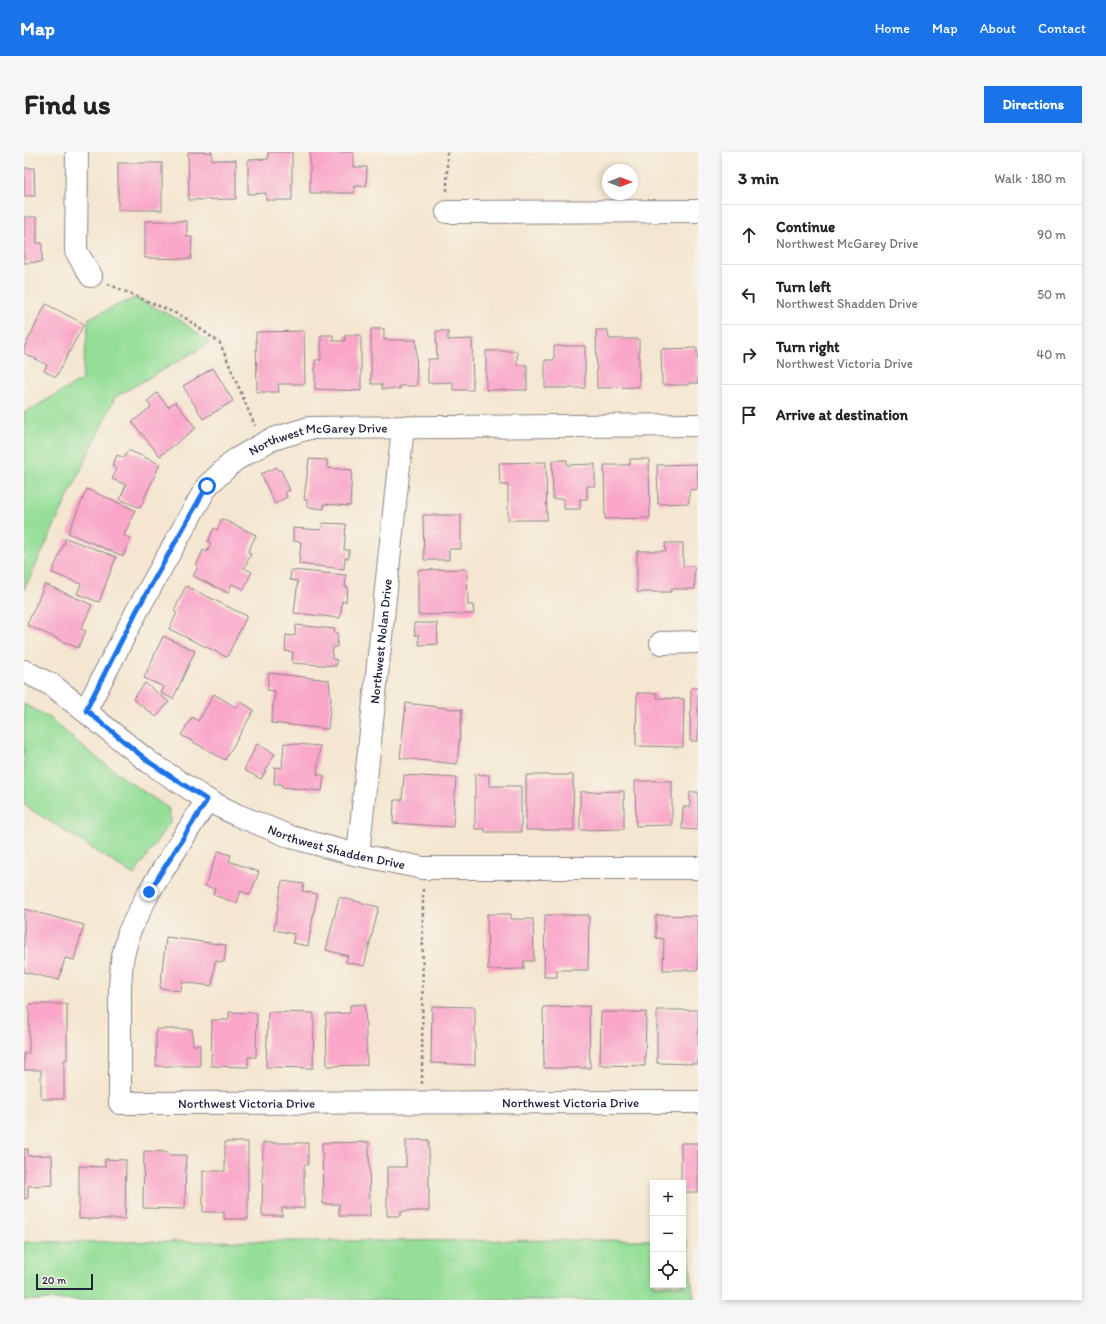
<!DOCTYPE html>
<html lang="en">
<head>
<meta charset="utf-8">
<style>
  :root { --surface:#fff; --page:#f6f6f6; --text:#222; --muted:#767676; --line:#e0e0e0; --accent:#1a73e8 }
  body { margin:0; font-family:Itim,sans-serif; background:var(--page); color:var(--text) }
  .controls { position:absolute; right:12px; bottom:12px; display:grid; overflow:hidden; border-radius:0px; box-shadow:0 2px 6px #0003 }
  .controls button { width:36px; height:36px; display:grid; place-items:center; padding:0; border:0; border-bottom:1px solid var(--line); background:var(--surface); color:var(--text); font:20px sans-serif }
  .compass { position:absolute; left:578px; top:12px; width:36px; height:36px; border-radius:50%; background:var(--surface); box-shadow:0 2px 6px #0003; rotate:90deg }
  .scale { position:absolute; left:12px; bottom:10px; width:57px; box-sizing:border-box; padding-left:4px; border:2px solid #22223b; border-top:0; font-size:11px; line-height:14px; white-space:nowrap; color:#22223b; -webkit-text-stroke:3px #f7f3e8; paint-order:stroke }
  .stop { position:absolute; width:12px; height:12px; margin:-9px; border:3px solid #1a73e8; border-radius:50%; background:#fff }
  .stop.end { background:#1a73e8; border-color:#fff; box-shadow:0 1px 4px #0008 }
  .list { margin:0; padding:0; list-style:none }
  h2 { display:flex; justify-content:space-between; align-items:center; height:52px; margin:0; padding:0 16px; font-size:17px }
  h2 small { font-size:13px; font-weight:400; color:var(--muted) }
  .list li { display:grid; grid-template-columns:26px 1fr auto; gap:12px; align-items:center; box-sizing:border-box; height:60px; padding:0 16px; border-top:1px solid var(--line) }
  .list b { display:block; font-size:15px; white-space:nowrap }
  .list p { margin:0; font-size:13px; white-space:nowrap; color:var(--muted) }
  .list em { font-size:13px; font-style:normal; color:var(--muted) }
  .icon { flex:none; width:22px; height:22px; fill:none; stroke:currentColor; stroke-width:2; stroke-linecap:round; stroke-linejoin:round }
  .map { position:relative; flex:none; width:674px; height:1148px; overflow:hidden; border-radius:0px }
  header { display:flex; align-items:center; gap:24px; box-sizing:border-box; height:56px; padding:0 20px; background:var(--accent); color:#fff }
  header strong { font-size:19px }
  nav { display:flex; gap:22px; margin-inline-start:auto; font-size:14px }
  .intro { display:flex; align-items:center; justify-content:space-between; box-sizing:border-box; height:96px; padding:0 24px }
  h1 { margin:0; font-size:28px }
  .button { padding:10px 18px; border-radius:0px; background:var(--accent); color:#fff; font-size:14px; font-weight:700 }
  main { display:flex; gap:24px; padding:0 24px }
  aside { flex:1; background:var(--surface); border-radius:0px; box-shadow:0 2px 6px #0003 }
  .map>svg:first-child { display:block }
  .green { fill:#96df99; stroke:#5c806a }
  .building { fill:#f9a6c9 }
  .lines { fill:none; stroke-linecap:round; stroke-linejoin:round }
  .minor-casing { stroke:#8b8486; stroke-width:24 }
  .path { stroke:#8b8486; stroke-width:2.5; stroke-dasharray:3 3; stroke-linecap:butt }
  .minor { stroke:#fff; stroke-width:22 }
  .route { stroke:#1a73e8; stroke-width:5 }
  .labels { text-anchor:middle; stroke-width:3.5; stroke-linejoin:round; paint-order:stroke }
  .street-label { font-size:13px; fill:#22223b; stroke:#f7f3e8 }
</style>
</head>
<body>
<header>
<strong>Map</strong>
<nav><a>Home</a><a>Map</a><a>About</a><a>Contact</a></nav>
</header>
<div class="intro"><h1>Find us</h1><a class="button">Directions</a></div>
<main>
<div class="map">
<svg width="674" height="1148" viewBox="0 0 674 1148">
  <rect width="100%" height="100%" fill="#f7f3e8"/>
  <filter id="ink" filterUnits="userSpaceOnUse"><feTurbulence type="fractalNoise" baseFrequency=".025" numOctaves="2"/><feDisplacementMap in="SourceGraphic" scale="8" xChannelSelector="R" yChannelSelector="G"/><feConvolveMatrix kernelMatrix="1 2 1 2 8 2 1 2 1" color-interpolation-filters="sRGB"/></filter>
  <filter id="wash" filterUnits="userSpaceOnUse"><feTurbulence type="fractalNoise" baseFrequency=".012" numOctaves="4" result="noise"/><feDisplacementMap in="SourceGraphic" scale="16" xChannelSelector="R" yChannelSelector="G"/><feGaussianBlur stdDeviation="0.9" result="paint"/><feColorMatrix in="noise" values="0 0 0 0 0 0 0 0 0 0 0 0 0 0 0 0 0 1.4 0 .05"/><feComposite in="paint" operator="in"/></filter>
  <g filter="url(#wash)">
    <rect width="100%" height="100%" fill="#f4e6d0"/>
    <g class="green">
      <path d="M111,146l45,22 30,23 -95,54 -91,193v-177l58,-33 7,-62z"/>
      <path d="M0,552l26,14 34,30 44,33 40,27 3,12 -37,55 -110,-70z"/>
      <path d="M629,1088v45h30v-45h4l7,60h-670v-58z"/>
    </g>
    <g id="blocks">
      <g class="building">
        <path d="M164,0h24v8h24v39l-47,1z"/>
        <path d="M244,0h24v48h-26v-7l-18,1v-34l20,-1z"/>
        <path d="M286,0h43v15h14l-1,19h-12v7h-44z"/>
        <rect x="94" y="11" width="44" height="47"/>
        <path d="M0,16h10l1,28h-11z"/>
        <path d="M0,65h13v26h5v19l-18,1z"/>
        <path d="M121,69h42v16h5l-1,22 -46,-1z"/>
        <path d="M22,152l38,20 -28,53 -12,-6 3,-6 -23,-12v-5z"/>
        <path d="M347,177h13v11h32l1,46h-18l1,3h-18v-5h-11z"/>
        <path d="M572,178h12l1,9h30v48l-42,1z"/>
        <path d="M280,179l1,53h-27l1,8h-22l-1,-60z"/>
        <path d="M412,179h12v9l24,-1 1,51h-20v-8l-25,1v-24h9z"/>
        <path d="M297,183h12v6h12v-6h16v56l-46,-2v-29h6z"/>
        <path d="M530,194h31v42h-40v-28h9z"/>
        <path d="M673,196l1,35h-10v2h-26l-1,-36z"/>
        <path d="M462,199h31v14h10v25h-41z"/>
        <path d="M189,216l20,33 -30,18 -20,-33z"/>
        <path d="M133,241l11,14 7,-5 21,26 -36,28 -28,-34 19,-15 -4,-6z"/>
        <path d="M104,298l32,14 -20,44 -20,-9 6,-14 -14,-6 5,-10 -5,-3 5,-11 7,3z"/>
        <path d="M285,307l18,1v8l25,2 -2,36 -26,-2v5l-17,-2v-7h-3z"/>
        <path d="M606,307h19l1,59 -45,1 -1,-54h26z"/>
        <path d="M528,308h15v5l28,-1v22h-8v13h-7v10h-16v-10h-11z"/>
        <path d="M522,310l1,58h-39v-35h-8l-1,-22z"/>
        <path d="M673,312l1,25 -9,1v13l-31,1 -1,-39z"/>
        <path d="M253,315l2,4 2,-1 9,20 -5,2 2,5 -12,7 -14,-30z"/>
        <path d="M63,337l48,21 -11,26 7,2 -8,18 -55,-23z"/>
        <path d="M399,363h38v34h-12v11h-25z"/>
        <path d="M198,367l34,16 -8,17 3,2 -7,14 8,4 -8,17 -12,-5 -4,9 -35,-17 5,-9 -2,-1 7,-16 4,2 4,-9 -3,-1 6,-14 3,2z"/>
        <path d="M298,371l24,1 -2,26h5v8h-4l-1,11 -45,-5 2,-22 -8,-1v-13l28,2z"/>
        <path d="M42,386l50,19 -17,45 -22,-8 4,-10 -29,-11z"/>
        <path d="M641,391h18v23h11l1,23h-24v3h-34v-41h29z"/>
        <path d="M443,417l1,36h5l1,9 -56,1v-45z"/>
        <path d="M267,418l55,5 -1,12h3l-2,15 -4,-1 -2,17 -46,-5 4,-32 -8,-1z"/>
        <path d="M21,432l47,21 -11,24 5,2 -8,17 -51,-23z"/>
        <path d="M162,434l61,30 -20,41 -58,-28 8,-16 -3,-2z"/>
        <path d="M390,471h23l1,21 -19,1v-10h-4z"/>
        <path d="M272,473l39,4 -1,4h4l-1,14h-4l-1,12 5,1 -1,6 -44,-3 1,-11 -8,-1 1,-16 9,1z"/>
        <path d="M139,484l32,15 -22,48 -12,-6 3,-6 -20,-9z"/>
        <path d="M245,521l60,7 2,19 -3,30 -57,-6 4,-32 -8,-1z"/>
        <path d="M121,531l24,19 -13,15 -23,-18z"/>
        <path d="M667,536h7v53h-8z"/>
        <path d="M613,541h20v5l27,1 -1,48 -47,-1z"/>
        <path d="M190,542l23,14 4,-6 13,8 -29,50 -44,-25 11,-18 6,4z"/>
        <path d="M382,551l56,7 -5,54 -57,-6z"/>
        <path d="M260,591l36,3 -3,29h7l-2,16 -41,-4 1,-3h-8l1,-17 7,1z"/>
        <path d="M233,592l18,10 -14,25 -17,-9z"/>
        <path d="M451,622l14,1v11h32v46h-36v-3h-10z"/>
        <path d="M380,623l52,3 -3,49 -60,-4 1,-23h8z"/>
        <path d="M502,623h47l1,55h-48z"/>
        <path d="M611,629h37v44l-36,1z"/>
        <path d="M600,639v38l-44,1v-38z"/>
        <path d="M666,640h8v38l-16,-1 1,-22h7z"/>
        <path d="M194,699l13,4 -2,6 30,11 -9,23 -9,-4 -4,12 -24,-8 2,-6 -10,-3z"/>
        <path d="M258,729l22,3 -2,7 15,3 -9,52 -15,-3 1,-9 -20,-4z"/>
        <path d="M315,745l40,10 -15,59 -18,-4 2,-6 -22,-6z"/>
        <path d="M0,757l60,16 -10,35 -9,-2 -6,22 -35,-8z"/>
        <path d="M463,762h24v5h22l1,42h-10v8l-36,1z"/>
        <path d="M521,763h44l-1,55h-31v7h-13z"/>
        <path d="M632,763l42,1v54h-35l1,-31 -8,-1z"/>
        <path d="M142,785l60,8 -2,17 -9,-1 -3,25 -30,-4 -1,9 -21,-3z"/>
        <path d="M5,852h38v56h-3v39h-23v-29h-17v-17h5z"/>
        <path d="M341,852l2,61 -40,1 -1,-52 24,-1v-8z"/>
        <path d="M408,854l43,1v58l-44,-2z"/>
        <path d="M565,854l1,62h-46l-1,-61z"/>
        <path d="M633,858h41v54l-41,-1z"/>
        <path d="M205,860l28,1 -1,44h-8v10l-37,-1 1,-46h17z"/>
        <path d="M244,860l46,1 -1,55 -47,-1z"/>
        <path d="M577,860h45l-1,54 -45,-1z"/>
        <path d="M132,877h36l1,16h7v21h-44z"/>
        <path d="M382,988h23v71h-28v5h-14v-49h19z"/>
        <path d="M201,990h23v77h-24v-7h-21v-41h22z"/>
        <path d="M345,990l1,74h-31v-12h-16l-1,-61z"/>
        <path d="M239,991h45v22h-4v43h-22v8h-20z"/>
        <path d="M657,991h17v49h-15v-9h-2z"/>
        <path d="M0,997h4v7l24,-1 1,30 -25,1v12l-4,1z"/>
        <path d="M120,999l24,1v3h18l-1,54 -42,-1z"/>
        <path d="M81,1007l21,1 -1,59h-46v-53l26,1z"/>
      </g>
    </g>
  </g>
  <g filter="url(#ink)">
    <use href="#blocks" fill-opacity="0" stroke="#8b8486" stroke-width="1"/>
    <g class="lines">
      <defs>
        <g id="minor">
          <path d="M53,0l-1,99 15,25"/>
          <path d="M423,60l251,-1"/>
          <path d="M637,491l37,-1"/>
          <path id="s1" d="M0,519l28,14 97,77 58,38 30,15 54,22 59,16 73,15h275"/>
          <path id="s2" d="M62,558l51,-99 70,-125 28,-26 35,-20 39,-12 389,-3"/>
          <path id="s3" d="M183,648l-58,92 -20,40 -7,28 -2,26v117l578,-1"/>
          <path id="s4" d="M334,703l45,-428"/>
        </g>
      </defs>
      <use href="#minor" class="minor-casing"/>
      <g class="path">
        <path d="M423,0v39"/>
        <path d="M84,132l76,33 36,26 35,83"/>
        <path d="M398,932l1,-195"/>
      </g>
      <use href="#minor" class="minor"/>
    </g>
  </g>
  <g class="lines" filter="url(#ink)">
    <path class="route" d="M125,740l58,-92 -58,-38 -63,-52 51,-100 70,-124"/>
  </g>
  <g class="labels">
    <g class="street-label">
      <text dy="5" stroke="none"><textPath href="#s2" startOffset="381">Northwest McGarey Drive</textPath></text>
      <text dy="5" stroke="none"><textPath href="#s4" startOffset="215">Northwest Nolan Drive</textPath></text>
      <text dy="5" stroke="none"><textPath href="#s1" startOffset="363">Northwest Shadden Drive</textPath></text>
      <text dy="5" stroke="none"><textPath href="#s3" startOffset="776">Northwest Victoria Drive</textPath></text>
      <text dy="5" stroke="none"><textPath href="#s3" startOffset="452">Northwest Victoria Drive</textPath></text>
    </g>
  </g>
</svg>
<div class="controls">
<button>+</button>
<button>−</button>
<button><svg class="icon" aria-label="locate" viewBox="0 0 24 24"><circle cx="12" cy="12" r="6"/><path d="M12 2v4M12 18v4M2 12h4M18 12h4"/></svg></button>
</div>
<svg class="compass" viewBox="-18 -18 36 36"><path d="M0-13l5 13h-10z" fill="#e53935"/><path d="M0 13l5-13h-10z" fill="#767676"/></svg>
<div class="scale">20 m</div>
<div class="stop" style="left:183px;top:334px"></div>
<div class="stop end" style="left:125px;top:740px"></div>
</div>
<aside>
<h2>3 min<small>Walk · 180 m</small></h2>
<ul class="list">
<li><svg class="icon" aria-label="ahead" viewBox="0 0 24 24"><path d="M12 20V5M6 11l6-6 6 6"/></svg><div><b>Continue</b><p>Northwest McGarey Drive</p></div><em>90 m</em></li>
<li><svg class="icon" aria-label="left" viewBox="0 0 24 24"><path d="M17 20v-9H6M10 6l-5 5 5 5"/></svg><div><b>Turn left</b><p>Northwest Shadden Drive</p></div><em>50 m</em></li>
<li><svg class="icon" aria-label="right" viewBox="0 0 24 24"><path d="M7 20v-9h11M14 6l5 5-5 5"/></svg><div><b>Turn right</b><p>Northwest Victoria Drive</p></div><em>40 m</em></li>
<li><svg class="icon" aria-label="arrive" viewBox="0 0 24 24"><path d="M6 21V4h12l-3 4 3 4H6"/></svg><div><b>Arrive at destination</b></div></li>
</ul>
</aside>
</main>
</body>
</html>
